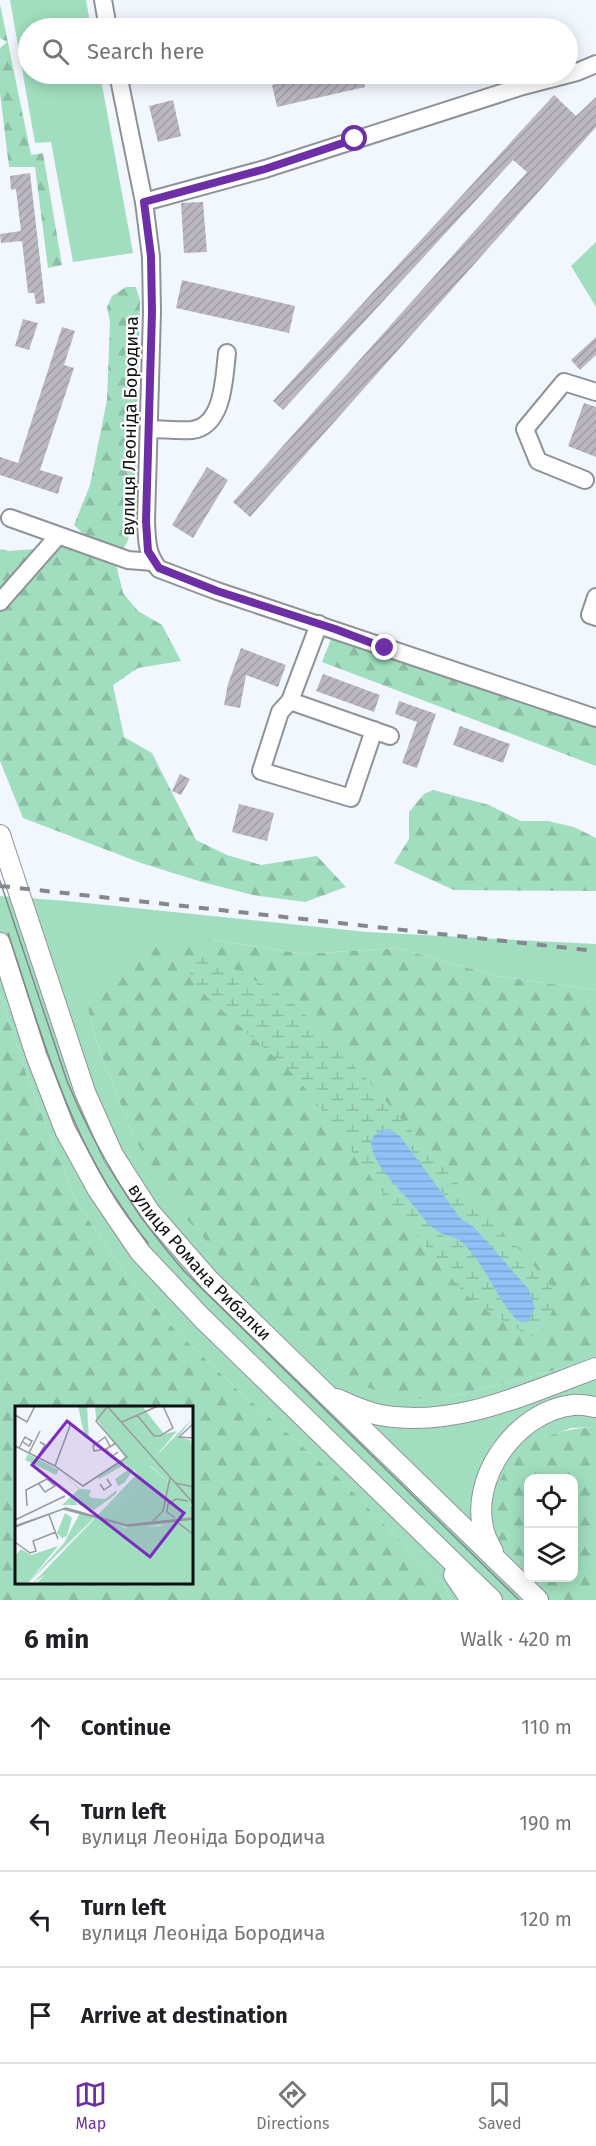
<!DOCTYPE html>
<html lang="en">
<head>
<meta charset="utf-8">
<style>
  :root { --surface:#fff; --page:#f6f6f6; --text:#202124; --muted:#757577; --line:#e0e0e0; --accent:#6d2fa5 }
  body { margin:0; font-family:"Fira Sans",sans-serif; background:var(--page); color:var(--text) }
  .controls { position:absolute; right:18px; bottom:18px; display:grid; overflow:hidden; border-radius:12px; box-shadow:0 3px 15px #0003 }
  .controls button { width:54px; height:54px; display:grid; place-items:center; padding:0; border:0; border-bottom:2px solid var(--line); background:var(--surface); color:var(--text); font:30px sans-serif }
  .stop { position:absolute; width:18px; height:18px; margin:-14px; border:4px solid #6d2fa5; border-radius:50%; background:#fff }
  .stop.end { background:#6d2fa5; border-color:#fff; box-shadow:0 2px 6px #0008 }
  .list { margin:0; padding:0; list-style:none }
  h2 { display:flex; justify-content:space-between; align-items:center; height:78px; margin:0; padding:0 24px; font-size:26px }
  h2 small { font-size:20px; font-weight:400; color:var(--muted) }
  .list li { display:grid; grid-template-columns:39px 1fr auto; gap:18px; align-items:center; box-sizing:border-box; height:96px; padding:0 24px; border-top:2px solid var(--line) }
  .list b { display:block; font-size:22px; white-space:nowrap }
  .list p { margin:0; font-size:20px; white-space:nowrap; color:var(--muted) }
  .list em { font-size:20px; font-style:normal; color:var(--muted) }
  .icon { flex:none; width:33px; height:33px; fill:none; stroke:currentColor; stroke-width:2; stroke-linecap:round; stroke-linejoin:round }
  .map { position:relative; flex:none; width:596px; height:1600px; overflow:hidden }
  .search { position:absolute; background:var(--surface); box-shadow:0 3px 15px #0003; left:18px; right:18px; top:18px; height:66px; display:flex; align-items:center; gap:15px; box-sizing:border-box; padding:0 21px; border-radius:33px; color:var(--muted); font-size:22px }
  .sheet { height:462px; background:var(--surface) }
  nav { display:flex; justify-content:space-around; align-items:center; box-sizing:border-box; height:84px; border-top:2px solid var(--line); background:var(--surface); font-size:16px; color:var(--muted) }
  nav a { display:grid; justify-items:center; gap:3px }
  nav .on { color:var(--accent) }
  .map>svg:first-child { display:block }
  .grass { fill:#a1debf }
  .forest { fill:url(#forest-firs); fill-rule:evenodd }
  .wetland { fill:url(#wetland-marsh); fill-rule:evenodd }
  .water { fill:url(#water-rules) }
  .building { fill:url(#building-hatch) }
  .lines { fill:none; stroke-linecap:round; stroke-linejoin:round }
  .minor-casing { stroke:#8f9399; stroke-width:20 }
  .major-casing { stroke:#8f9399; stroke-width:22 }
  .minor { stroke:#fff; stroke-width:16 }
  .major { stroke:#fff; stroke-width:20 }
  .tram { stroke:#84878b; stroke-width:1.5 }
  .rail { stroke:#84878b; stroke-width:4; stroke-dasharray:10 10; stroke-linecap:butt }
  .route { stroke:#6d2fa5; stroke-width:8 }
  .labels { text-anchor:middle; stroke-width:4.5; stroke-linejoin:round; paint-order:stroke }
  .street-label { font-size:18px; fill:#101113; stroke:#fff }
  .inset-road { fill:none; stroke:#989a9f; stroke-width:1.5 }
  .view { fill:#7b2cbf; fill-opacity:0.15; stroke:#7b2cbf; stroke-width:3 }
  .inset-edge { fill:none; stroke:#101113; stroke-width:3 }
</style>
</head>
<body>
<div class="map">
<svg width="596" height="1600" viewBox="0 0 596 1600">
  <defs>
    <pattern id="forest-firs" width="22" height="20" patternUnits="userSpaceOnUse" patternTransform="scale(1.5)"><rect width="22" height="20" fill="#a1debf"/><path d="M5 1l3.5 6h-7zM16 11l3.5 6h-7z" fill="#8abda3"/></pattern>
    <pattern id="wetland-marsh" width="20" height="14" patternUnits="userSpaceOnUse" patternTransform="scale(1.5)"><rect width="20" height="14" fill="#a1debf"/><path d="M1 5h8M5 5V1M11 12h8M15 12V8" fill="none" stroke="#8abda3"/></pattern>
    <pattern id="water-rules" width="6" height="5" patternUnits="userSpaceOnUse" patternTransform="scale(1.5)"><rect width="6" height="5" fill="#8fc1f7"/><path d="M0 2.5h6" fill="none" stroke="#7aa5d3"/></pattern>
    <pattern id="building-hatch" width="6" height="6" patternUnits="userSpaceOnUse" patternTransform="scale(1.5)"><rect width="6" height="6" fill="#bab7bf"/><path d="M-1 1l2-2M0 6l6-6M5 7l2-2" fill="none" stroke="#9f9ca3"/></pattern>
  </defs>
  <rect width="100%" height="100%" fill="#f2f6fd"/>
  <g class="grass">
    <path d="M10,0h76l5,28h-63v46h72l33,179 -60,9 -22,-120 -16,1z"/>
    <path d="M596,242v65l-25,-41z"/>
    <path d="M0,896l67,5 300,31 229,12v46l-100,-14 -98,-28 -94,6 -91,-14 -125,69 9,34 36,93 310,263 131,-34 22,-9v71l-25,1 -19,7 -57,104 51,61h-95l-5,-13 -105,-107 -103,-90 -59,-56 -54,-61 -48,-70 -46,-115 -31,-94z"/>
  </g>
  <g class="forest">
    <path d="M0,4l31,151 12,-2 19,112 -14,3 -13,-101h-26l-9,-74v-45l7,-6 -7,-4z"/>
    <path d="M126,287h10l4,14 -6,207c-2,21 -4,36 -19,52l8,33 15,18 24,14 19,36 -43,7 -25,17 11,52 28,16 44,87 31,15 34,10 56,-9 29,31 -41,15 -52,-7 -51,-13 -61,-19 -118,-45 -23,-57v-149l59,-67 33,11 11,-3 -29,-28 16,-40 17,-85 3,-78 -3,-15 5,-11z"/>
    <path d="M45,548l-45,48v-47l9,2z"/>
    <path d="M335,629l261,89v48l-274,-104z"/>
    <path d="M433,790l56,15 32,16h27l26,6 22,11v53l-142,-1 -60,-27 15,-24v-27l15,-18z"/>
    <path d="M213,940l91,14 94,-6 98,28 100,14v366l-22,9 -131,34 -51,-1 -56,-25 -110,-110 -50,-56 -43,-71 -36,-93 -9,-34 20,-37 54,-28z"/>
    <path d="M0,994l31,94 46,115 48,70 54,61 59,56 103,90 105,107 5,13h-451zM16,1408h176v176h-176z"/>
    <path d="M596,1427v173h-50c-14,-15 -40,-41 -50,-60 -3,-6 -1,-19 -1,-27 -1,-60 48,-84 101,-86zM528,1478h46v100h-46z"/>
  </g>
  <path class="wetland" d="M204,953l13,3 15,12 43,23 24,17 72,76 127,146 16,13 38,44 3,17 -10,25 -14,8 -46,-27 -23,-19 -84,-104 -68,-93 -20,-23 -84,-75 -15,-18 -3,-12 6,-8zM407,1144l54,75 13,8 21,25 11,53 -23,-40 -21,-23 -4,-3 -15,-3 -56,-62z"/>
  <path class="water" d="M389,1129l11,7 61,83 13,8 50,57 5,6 6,18 -7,14c-4,0 -5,1 -9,-1 -15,-10 -33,-52 -47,-68 -4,-4 -8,-10 -13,-13 -11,-6 -16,-3 -28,-14 -7,-6 -12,-15 -18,-21 -13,-16 -70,-69 -24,-76z"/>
  <g class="building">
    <path d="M321,74h41l3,13 -88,20 -5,-22z"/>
    <path d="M554,95l22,21 20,-19v30l-346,390 -17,-15 294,-330 -14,-12 -230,250 -10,-9z"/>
    <path d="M173,100l8,36 -23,6 -9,-36z"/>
    <path d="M30,173l15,130 -9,1 -2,-11h-6l-6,-52 -21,2 -1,-9 21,-3 -5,-42 -5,1 -1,-14z"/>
    <path d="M203,202l4,50 -23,1 -3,-50z"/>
    <path d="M182,280l113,26 -6,27 -113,-25z"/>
    <path d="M23,319l15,4 -9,27 -14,-4z"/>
    <path d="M62,327l13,4 -11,34 10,3 -34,102 23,7 -5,17 -58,-19v-18l18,6z"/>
    <path d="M596,337v18l-16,15 -9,-10z"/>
    <path d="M584,403l12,4v50l-28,-11z"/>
    <path d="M207,467l21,13 -35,58 -21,-13z"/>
    <path d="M241,648l45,17 -8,22 -32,-12 -6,33 -16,-3 4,-21z"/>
    <path d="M323,674l57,21 -6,17 -58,-21z"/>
    <path d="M399,701l37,13 -19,54 -15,-5 15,-41 -22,-8z"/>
    <path d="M460,726l50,18 -7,19 -50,-18z"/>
    <path d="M180,774l10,5 -9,16 -9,-4z"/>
    <path d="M239,804l35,9 -7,28 -35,-9z"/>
  </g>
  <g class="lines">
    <defs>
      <g id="minor">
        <path d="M103,0l5,28"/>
        <path d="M118,74l26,128 7,55 1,55 -6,209c1,18 0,33 13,48l58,22 379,127"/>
        <path d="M144,202l121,-33 258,-83 54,-14 19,-8"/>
        <path d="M149,429c14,0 29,2 43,1 32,-4 32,-53 35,-77"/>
        <path d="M585,480l-47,-19 -13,-32 39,-47 32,10"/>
        <path d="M10,518l118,42 25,2"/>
        <path d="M596,597l-6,18 6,2"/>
        <path d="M0,602l58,-66"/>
        <path d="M319,624l-29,77 100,35"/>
        <path d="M290,701l-10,11 -19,59 90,27 23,-68"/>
      </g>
      <g id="major">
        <path id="s1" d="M0,835l85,257 28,63 36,56 60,69 329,320"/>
        <path d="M0,943l36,112 29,75 33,60 42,62 62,66 290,282"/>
        <path d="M337,1399c13,6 28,13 43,16 74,14 148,-22 216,-47"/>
        <path d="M493,1552c-2,-5 -6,-11 -8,-17 -18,-55 31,-124 88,-130 7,-1 16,1 23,2"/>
        <path d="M454,1575l17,25"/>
      </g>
    </defs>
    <use href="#minor" class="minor-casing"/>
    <use href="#major" class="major-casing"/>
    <use href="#minor" class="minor"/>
    <use href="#major" class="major"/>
    <g class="tram">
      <path d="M0,881l67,200c29,70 67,133 117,190l335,329"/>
      <path d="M8,933c36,108 65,221 140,310"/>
    </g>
    <path class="rail" d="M0,886l596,65"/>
  </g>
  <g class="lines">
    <path class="route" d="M355,139l-90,30 -121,33 7,54 1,56 -6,209 2,30 11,17 58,23 118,38 50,19"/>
  </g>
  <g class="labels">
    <g class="street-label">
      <text transform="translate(130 426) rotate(-89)" y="6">вулиця Леоніда Бородича</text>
      <text dy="6" stroke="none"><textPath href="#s1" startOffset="478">вулиця Романа Рибалки</textPath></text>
    </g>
  </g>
  <g transform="translate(15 1406)">
    <rect width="178" height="178" fill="#f2f6fd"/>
    <path d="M63,0h9l2,33 -4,-1zM80,0h47l22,28 13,-3 -22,26 38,-39 -15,19 12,3 3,10v57l-2,-3 -7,12 9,-1v23l-33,-13 -27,4 -19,-4 -82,59 105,-110 -41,-56zM133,28l5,4 15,-1 -12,13 -16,-12zM136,60l17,16 -56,34 2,-13zM13,48l31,16 -3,5 -31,-15zM50,107l7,5 -5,18 -5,2 -5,-5zM65,107l14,5 -67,66 37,-41z" fill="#a1debf" fill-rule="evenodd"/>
    <path d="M128,25l11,7 16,-2 -17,17 -15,-17zM161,41l10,2 -1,6 8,8v23l-17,-5 -18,-22 1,-4 10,5 3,-5h10zM112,51l7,12 -10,14 -6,3 -3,-7 14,-10 -3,-5 -27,15 -1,-2zM135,60l18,16 -8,31 -8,6 -21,2 -20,-5 3,-13zM47,66l18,17 11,1 -2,6 4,2 12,1 12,-9 -1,4 -22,16 -15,-5 -3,-9 1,9h-15l17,-16zM168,94l10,7v8l-19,2 -4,-12zM82,113l28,9 55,-3 13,13v46h-157zM43,140l-31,38h-12v-28l6,-7 10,6z" fill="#a1debf"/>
    <path d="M143,92l3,5 -7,2 -40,1 9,-5z" fill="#a1debf"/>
    <path class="inset-road" d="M92,0l87,98M0,9l12,7 8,-16M122,9l17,21h6l13,-8 -10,-22M107,16l36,-16M179,17l-15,14 15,1M101,37l-10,6 5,8 7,-5M0,40l40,20 28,20 44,-29 -31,-36 11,-14M4,42l6,-11 7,4 -3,5 -6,-4M86,44l-7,1 -1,-5 12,-9 5,9M14,47l11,-22M23,51l7,-12 -5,-3M40,60l16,-43M160,77l19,4M85,78l4,6 7,-5 -4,-6M12,100l-1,-16 21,-11 8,7 -10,6 -6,-8M34,109l9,24M160,112l-8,-6 1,-8 8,-5 12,2M0,114l50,-24M138,115l10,-10 7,-33M162,116l17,13M0,120l51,-18 60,17 68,-7M0,121l48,-18 66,17 65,-7M0,136l15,11 6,-2 -3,-10 23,-9"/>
    <path class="view" d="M52,15l117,92 -34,44 -118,-92z"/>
    <rect width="178" height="178" class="inset-edge"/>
  </g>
</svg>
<div class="controls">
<button><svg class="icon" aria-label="locate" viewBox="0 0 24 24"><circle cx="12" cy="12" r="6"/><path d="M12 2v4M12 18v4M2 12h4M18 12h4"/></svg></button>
<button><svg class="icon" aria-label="layers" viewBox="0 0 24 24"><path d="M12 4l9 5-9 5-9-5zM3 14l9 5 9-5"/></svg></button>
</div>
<div class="stop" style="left:355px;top:139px"></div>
<div class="stop end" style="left:385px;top:648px"></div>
<div class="search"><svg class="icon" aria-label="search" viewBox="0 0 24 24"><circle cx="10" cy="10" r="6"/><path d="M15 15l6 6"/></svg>Search here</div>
</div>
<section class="sheet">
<h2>6 min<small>Walk · 420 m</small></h2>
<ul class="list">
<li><svg class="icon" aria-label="ahead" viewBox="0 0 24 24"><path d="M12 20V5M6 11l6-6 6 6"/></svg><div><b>Continue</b></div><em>110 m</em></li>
<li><svg class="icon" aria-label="left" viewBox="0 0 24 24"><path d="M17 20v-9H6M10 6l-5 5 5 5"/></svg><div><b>Turn left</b><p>вулиця Леоніда Бородича</p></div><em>190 m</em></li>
<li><svg class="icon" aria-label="left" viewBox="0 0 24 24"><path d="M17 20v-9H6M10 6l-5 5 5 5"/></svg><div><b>Turn left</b><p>вулиця Леоніда Бородича</p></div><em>120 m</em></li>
<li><svg class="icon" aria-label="arrive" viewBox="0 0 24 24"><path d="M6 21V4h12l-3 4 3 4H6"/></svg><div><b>Arrive at destination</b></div></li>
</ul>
</section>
<nav>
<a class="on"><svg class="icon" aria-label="map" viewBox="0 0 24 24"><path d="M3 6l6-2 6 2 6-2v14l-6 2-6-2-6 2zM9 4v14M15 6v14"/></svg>Map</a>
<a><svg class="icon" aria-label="directions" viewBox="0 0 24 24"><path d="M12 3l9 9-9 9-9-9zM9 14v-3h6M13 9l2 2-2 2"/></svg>Directions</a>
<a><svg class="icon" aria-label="saved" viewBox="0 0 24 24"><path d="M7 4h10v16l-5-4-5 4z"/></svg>Saved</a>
</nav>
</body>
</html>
